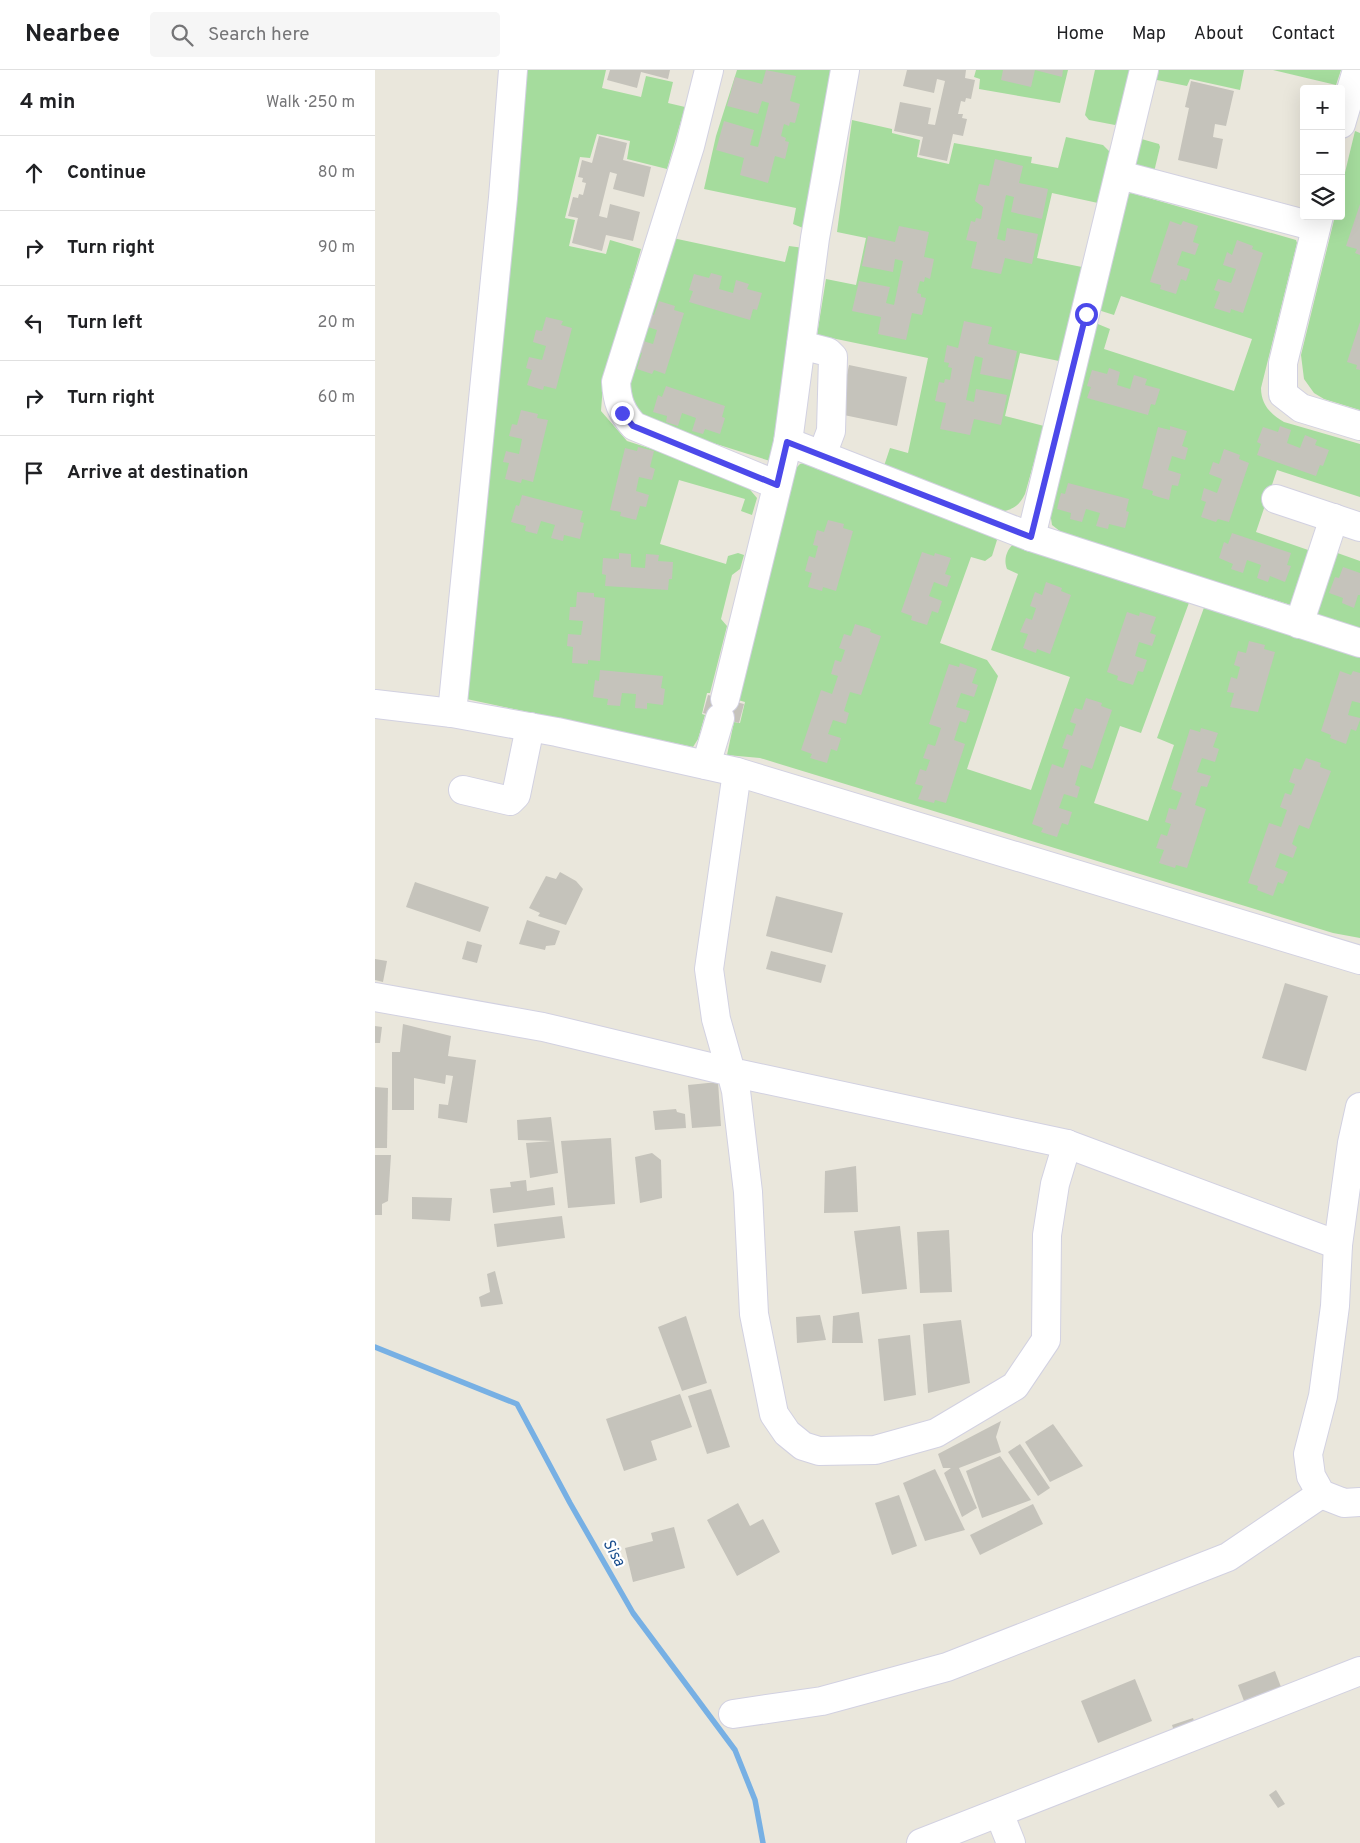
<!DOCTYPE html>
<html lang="en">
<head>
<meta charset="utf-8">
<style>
  :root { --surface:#fff; --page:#f6f6f6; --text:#202124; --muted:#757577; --line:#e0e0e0 }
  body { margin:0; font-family:Overpass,sans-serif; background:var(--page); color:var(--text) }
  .controls { position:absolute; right:15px; top:15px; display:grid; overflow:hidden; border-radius:5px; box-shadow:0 5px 20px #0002 }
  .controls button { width:45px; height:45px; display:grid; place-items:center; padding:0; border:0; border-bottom:1px solid var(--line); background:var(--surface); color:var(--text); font:25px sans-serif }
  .stop { position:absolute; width:15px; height:15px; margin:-11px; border:4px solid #4c49ea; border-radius:50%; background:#fff }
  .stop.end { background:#4c49ea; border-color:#fff; box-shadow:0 1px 5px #0008 }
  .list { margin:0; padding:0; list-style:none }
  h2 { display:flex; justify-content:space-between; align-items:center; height:65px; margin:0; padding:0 20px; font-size:21px }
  h2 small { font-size:16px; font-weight:400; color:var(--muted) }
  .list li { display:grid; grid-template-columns:32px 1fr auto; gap:15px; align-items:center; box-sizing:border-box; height:75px; padding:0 20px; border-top:1px solid var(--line) }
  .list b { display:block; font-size:19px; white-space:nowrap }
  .list em { font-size:16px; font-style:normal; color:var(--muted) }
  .icon { flex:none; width:28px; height:28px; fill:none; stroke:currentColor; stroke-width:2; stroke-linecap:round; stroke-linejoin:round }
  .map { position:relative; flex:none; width:985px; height:1773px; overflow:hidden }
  header { display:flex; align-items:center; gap:30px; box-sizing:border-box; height:70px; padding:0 25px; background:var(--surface); border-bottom:1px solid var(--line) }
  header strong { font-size:24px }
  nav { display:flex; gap:28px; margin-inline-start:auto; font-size:18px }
  .search { width:350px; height:45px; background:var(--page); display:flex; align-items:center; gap:12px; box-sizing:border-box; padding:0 18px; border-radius:5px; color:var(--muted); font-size:19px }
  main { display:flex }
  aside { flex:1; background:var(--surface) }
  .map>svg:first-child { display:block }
  .green { fill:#a5dc9d }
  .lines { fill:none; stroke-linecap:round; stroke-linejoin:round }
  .stream { stroke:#77b0e4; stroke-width:5.5 }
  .building { fill:#c5c3bb }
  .minor-casing { stroke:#d2d1e1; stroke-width:30 }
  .minor { stroke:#fff; stroke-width:28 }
  .route { stroke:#4c49ea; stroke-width:6 }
  .labels { text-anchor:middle; stroke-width:4.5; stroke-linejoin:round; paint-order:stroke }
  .water-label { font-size:16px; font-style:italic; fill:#194d8d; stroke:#fff }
</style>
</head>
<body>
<header>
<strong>Nearbee</strong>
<div class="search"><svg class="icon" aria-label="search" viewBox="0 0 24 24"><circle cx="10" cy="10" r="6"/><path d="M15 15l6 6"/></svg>Search here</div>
<nav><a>Home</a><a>Map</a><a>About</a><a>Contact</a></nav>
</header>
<main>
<aside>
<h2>4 min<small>Walk · 250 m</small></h2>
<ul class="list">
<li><svg class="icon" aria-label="ahead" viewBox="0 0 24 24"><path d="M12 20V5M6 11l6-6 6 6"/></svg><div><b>Continue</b></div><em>80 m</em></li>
<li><svg class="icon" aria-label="right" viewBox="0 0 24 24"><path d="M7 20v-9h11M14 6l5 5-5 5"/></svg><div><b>Turn right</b></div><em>90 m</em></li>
<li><svg class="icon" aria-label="left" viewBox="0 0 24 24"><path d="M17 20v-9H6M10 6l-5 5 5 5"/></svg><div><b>Turn left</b></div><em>20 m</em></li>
<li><svg class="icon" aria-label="right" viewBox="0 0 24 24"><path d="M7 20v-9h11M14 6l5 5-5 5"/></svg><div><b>Turn right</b></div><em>60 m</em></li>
<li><svg class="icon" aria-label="arrive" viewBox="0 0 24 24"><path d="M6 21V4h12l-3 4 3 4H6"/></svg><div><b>Arrive at destination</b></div></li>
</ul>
</aside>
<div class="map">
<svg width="985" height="1773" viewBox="0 0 985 1773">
  <rect width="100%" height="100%" fill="#eae7dc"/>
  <g class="green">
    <path d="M144,0h87l-4,18 39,9 5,-21 27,6 -5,21 17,4 -18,62 -40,-10 3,-18 -33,-7 -7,24 -10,-1 -15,61 10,2 -6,26 37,8 4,-14 31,9 -38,135 -2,27 26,30 28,9 91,35 11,13 -5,17 -11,-4 4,-12 -66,-19 -19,64 66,20 2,-8 10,-3 6,2 -4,14 -8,6 -11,44 6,7 -17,67h-3l-5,21 3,1 -7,24 -5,8 -231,-49z"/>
    <path d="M362,0h96l-30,158 -10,-4 3,-16 -92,-19 12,-53z"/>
    <path d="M601,0h92l-8,33 -81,-14 1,-10 -6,-2z"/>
    <path d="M720,0h36l-12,52 -4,3 -26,-5 -4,-5z"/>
    <path d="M779,0h90l-4,20 -50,-11 -3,7 -35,-7z"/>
    <path d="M898,0h68l-5,15z"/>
    <path d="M477,50l40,9v4l28,7 -3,17 32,7 5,-21 78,14 -1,6 27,5 8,-31 37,8 7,7 -12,51 -46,-10 -15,65 45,9 -23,94 -39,-8 -15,63 39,10 -19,68c-5,10 -10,15 -21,17l-120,-45 6,-18 18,5 20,-95 -111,-23 9,-56 30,6 10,-47 -29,-6z"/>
    <path d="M980,61l5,2v277l-36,-11 -10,-6 -10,-14 -3,-24 34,-139h6v-27z"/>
    <path d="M763,68l21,6 1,3 -7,29 -23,-6z"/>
    <path d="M756,123l165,47 1,3 -36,145c0,16 9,26 23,34l76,22v53l-83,-27 -21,62 55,19 -17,55 -229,-71 -13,-10 -3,-20 44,-183 17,7 -6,20 130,42 18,-52 -131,-43 -7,19 -19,-6 30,-114z"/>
    <path d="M293,167l117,25 4,-16 15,2 -34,213 -127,-40 -20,-35z"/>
    <path d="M433,392l186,73 3,5 -5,16 -7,5 -14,-4 -31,86 47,17 11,16 -31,93 64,21 39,-113 -79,-27 27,-76 -11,-5c-4,-10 0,-21 9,-27l174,58 -49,133 -21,-7 -26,77 54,18 26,-76 -17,-7 49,-136 154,51v285l-27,-5 -573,-175 -33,-3 7,-33 6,1 5,-21 -7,-2 58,-232 4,-4z"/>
    <path d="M954,480l31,11v67l-51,-16z"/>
  </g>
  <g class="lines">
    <path class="stream" d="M0,1277l142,57 53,99 63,110 102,137 20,50 8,43"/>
  </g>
  <g class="building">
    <path d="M235,0h60l-2,9 -27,-7 -4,16 -30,-8z"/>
    <path d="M391,0l30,6 -6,25 10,3 -5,19 -5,-1 -1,4 -5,-2 -3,12 5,2 -1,3 4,1 -4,17 -10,-3 -7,27 -28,-8 4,-17 -28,-8 8,-29 30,9 -4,15 8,2 11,-44 -7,-2 -4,13 -31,-8 8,-29 27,7z"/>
    <path d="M532,0h59l-1,8 10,2 -4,19 -5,-1 -1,4 -4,-1 -3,13h5l-1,4 5,1 -4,17 -10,-2 -6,27 -28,-6 4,-18 -29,-6 6,-29 31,6 -3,16 7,1 10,-44 -8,-2 -3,14 -31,-7z"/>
    <path d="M628,0h60l-1,7 -27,-7 -4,17 -30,-7z"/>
    <path d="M816,11l43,10 -8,35 -11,-2 -2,13 10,2 -6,30 -39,-9 11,-52 -4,-1z"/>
    <path d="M224,66l28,7 -4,17 28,7 -7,30 -31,-8 4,-15 -7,-2 -11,44 8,2 3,-14 30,8 -7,29 -27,-6 -4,16 -30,-8 6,-25 -10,-2 5,-19 5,1 1,-4 4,1 3,-12 -4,-1 1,-4 -5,-1 4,-17 10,3z"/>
    <path d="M620,89l28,7 -4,17 29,6 -6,30 -31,-7 3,-15 -8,-2 -9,44 8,2 2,-13 31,6 -6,30 -27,-6 -4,16 -30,-6 6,-26 -11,-2 5,-19 4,1 1,-4 5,1 2,-12 -8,-6 4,-17 10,2z"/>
    <path d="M985,134v51l-5,-2 2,-4 -11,-3z"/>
    <path d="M795,151l11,4 2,-4 15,5 -5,16 6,2 -4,11 -13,-4 -5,14 13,4 -4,12 -5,-2 -5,15 -16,-5 1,-4 -11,-3z"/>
    <path d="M524,156l30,6 -5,25 10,2 -4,20 -5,-2 -1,5 -4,-1 -3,12 4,1v3l5,1 -4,17 -10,-2 -6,27 -28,-6 3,-17 -29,-6 7,-30 31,6 -4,16 8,2 9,-44 -8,-2 -2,13 -31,-6 6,-30 27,6z"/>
    <path d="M862,170l16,6 -1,3 11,4 -20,60 -12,-4 -1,4 -16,-5 6,-16 -6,-2 4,-11 13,4 5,-14 -13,-4 4,-13 5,3z"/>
    <path d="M336,203l11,3 -3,13 14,4 3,-13 13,4 -2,5 15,4 -5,17 -4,-1 -3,11 -61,-18 4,-11 -4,-1 5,-16 15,4z"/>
    <path d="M284,231l16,5 -1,4 10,3 -19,61 -11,-4 -2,4 -15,-5 5,-16 -6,-2 4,-11 13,4 4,-14 -12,-4 4,-13 5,2z"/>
    <path d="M171,247l17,4 -2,4 11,3 -16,61 -12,-3 -1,4 -16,-5 5,-15 -6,-2 3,-11 13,3 4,-14 -13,-4 3,-12 6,1z"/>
    <path d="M589,251l28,6 -4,17 29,7 -6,29 -31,-6 3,-16 -8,-2 -9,44 8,2 2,-13 31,6 -6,30 -27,-6 -4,16 -30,-6 6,-26 -11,-2 4,-19 5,1 1,-4 5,1 2,-12 -4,-1 1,-4 -5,-1 3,-17 11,3z"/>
    <path d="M985,252v48l-4,-1 1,-4 -10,-3z"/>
    <path d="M474,295l58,12 -10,49 -58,-12z"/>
    <path d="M734,298l11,4 -3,13 13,4 4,-14 13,4 -2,6 15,4 -5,16 -4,-1 -3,11 -61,-17 4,-11 -4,-1 5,-16 15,4z"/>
    <path d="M291,316l59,20 -3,11 3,1 -5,16 -15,-5 -2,5 -11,-3 4,-13 -14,-5 -4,13 -12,-4 1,-6 -14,-4 5,-17 4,2z"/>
    <path d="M146,340l17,4 -1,4 11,2 -15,62 -11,-3 -1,4 -16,-4 4,-16 -6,-1 3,-11 13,3 3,-15 -13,-3 3,-12 5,1z"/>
    <path d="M795,356l17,5 -5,15 6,2 -3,12 -13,-4 -4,14 13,4 -3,12 -6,-1 -3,15 -17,-5 1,-4 -11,-3 16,-61 12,3z"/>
    <path d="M905,356l11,4 -4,13 13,5 5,-13 12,5 -2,5 14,5 -6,16 -3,-1 -4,11 -59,-21 4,-11 -4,-2 6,-15 15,5z"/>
    <path d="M263,377l16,4 -4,16 5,2 -3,11 -13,-3 -3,14 13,4 -3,12 -6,-1 -4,14 -16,-4 1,-4 -11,-2 15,-62 12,3z"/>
    <path d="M849,379l16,6 -1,4 10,4 -20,59 -11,-3 -2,3 -15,-5 5,-15 -5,-2 3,-12 13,5 5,-14 -13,-5 4,-12 6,2z"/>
    <path d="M693,413l61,16 -3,12 3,1 -4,16 -16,-4 -1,5 -12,-3 4,-13 -14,-4 -4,13 -12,-3 1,-6 -14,-4 4,-16 4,1z"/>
    <path d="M147,425l61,16 -3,11 4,1 -4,16 -16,-4 -1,6 -12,-3 4,-13 -14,-4 -4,13 -12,-3 1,-5 -15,-4 5,-17 3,1z"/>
    <path d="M453,450l16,4 -1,4 10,3 -17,60 -13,-4 -1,4 -14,-4 4,-14 -7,-2 4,-15 6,2 3,-12 -5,-1 4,-15 7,2z"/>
    <path d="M857,463l59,20 -4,12 4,1 -6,16 -15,-6 -2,6 -11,-4 4,-13 -14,-5 -4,13 -12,-4 2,-5 -14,-6 5,-16 4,2z"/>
    <path d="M547,482l12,4 1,-3 16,5 -6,16 6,2 -4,11 -13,-5 -5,14 13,5 -4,12 -6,-2 -5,14 -16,-5 1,-4 -11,-4z"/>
    <path d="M244,483l12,1v13l14,1 1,-14 13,1 -1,6 15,1 -1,17h-3l-1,11 -63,-4 1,-11 -4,-1 1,-16 16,1z"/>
    <path d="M968,497l17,6v22h-2l-4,13 -12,-5 1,-5 -14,-5 6,-16 4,1z"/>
    <path d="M671,512l16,6 -1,3 10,4 -21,59 -13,-5 -1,4 -13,-5 5,-14 -8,-2 6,-14 6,2 4,-12 -6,-2 5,-14 7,3z"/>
    <path d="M202,522l17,1v4l11,1 -5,63 -12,-1v4l-16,-1 1,-16 -6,-1 1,-12 13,1 2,-14 -14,-1 1,-13h6z"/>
    <path d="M752,542l12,4 1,-4 16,5 -6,16 6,2 -4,11 -13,-4 -4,14 12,4 -4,12 -5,-1 -5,14 -16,-5 1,-4 -11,-4z"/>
    <path d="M480,554l16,5 -1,3 11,4 -20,59 -11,-3 -6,19 5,2 -3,11 -13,-4 -5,14 13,4 -4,13 -6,-2 -4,14 -17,-5 2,-4 -11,-4 20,-60 11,4 6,-18 -7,-2 4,-14 6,2 4,-12 -6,-2 5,-14 7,2z"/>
    <path d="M874,571l16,4 -1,4 11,3 -17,60 -28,-5 4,-14 -7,-1 4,-15 6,2 3,-12 -6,-2 4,-14 8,2z"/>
    <path d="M585,593l17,6 -5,14 6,2 -4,12 -13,-4 -5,14 14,4 -4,12 -6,-2 -6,19 11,4 -19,59 -11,-3 -1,3 -16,-4 5,-13 -8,-2 5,-15 6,2 4,-11 -7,-2 5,-14 7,2 6,-18 -12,-4 20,-60 10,3z"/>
    <path d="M225,600l63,6 -2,12 4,1 -2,16 -16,-2v6l-12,-1 1,-14 -14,-1 -2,13 -13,-1 1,-6 -15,-2 2,-17 4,1z"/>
    <path d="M965,601l11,4 2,-4 7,2v30l-8,-2 -4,14 12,3v2l-4,11 -5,-2 -5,15 -16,-6 1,-3 -10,-4z"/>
    <path d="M333,625l36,9 -5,19 -36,-10z"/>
    <path d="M711,628l16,5 -1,3 11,4 -20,59 -11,-4 -6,20 5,2 -3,11 -13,-4 -5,14 13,4 -4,13 -6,-2 -5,14 -16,-5 2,-4 -11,-4 20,-60 11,4 6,-18 -7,-2 5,-14 5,2 4,-12 -6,-2 5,-14 7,2z"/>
    <path d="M826,658l17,5 -5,14 6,2 -4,13 -13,-4 -5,14 14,4 -4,11 -6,-1 -6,19 11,4 -19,59 -11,-3 -1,3 -16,-5 5,-13 -8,-2 5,-14 6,2 4,-12 -6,-2 4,-14 7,2 6,-17 -11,-4 19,-60 10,3z"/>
    <path d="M931,688l15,5 -1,4 11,4 -22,58 -10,-4 -7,19 5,3 -4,11 -13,-5 -5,14 13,5 -5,12 -5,-2 -5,14 -16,-6 1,-4 -10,-3 21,-60 12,4 6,-17 -7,-3 5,-14 6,2 4,-11 -6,-2 5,-14 7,2z"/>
    <path d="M185,802l16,9 7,8 -17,36 -28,-9 2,-3 -11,-5 17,-32 10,3z"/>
    <path d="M40,812l74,25 -9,25 -74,-25z"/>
    <path d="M401,826l67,17 -11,40 -66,-17z"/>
    <path d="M152,850l33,11 -5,14 -9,1 -1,4 -26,-6z"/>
    <path d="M92,871l15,4 -5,18 -15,-4z"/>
    <path d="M396,881l55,14 -5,18 -55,-14z"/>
    <path d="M0,889l12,2 -4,21 -8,-2z"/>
    <path d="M910,913l43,13 -22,75 -44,-13z"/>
    <path d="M28,954l48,12 -3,20 28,4 -9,63 -29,-5 1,-14 9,1 5,-29 -7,-1 -1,9 -31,-6v32h-22v-58h8z"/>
    <path d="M0,956l7,1 -2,16h-5z"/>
    <path d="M343,1012l3,44 -29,2 -4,-43z"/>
    <path d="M0,1017l13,1 -1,60h-12z"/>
    <path d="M301,1039l1,3 8,2 1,14 -31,2 -2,-19z"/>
    <path d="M176,1047l7,56 -28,5 -4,-35 26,-2 -34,-1 -1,-20z"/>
    <path d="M236,1068l4,66 -47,4 -7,-67z"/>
    <path d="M277,1083l9,7 1,38 -22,5 -5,-46z"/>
    <path d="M0,1085h16l-3,46 -6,3v11h-7z"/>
    <path d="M481,1096l2,46 -34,1 1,-42z"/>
    <path d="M151,1110l1,11 26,-4 2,18 -62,8 -3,-24 21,-2 -1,-5z"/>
    <path d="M37,1127l40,1 -2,23 -38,-2z"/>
    <path d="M187,1146l3,22 -68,9 -3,-23z"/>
    <path d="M525,1156l7,63 -45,5 -8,-63z"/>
    <path d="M574,1160l3,62 -32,1 -3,-61z"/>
    <path d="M120,1201l8,33 -22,3 -2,-10 11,-5 -3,-18z"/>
    <path d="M484,1242l4,31h-31l1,-27z"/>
    <path d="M445,1245l6,25 -29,3 -1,-26z"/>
    <path d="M311,1246l21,67 -25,8 -24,-64z"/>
    <path d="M586,1250l9,63 -42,10 -5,-69z"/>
    <path d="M535,1265l6,60 -32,6 -6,-62z"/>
    <path d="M336,1319l19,58 -23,7 -19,-58z"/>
    <path d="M305,1324l12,33 -41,14 6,19 -33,11 -18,-52z"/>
    <path d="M626,1351l-5,16 5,15 -42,16 18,40 -15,9 -18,-44 7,-5h-8l-5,-14z"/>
    <path d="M678,1354l30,42 -33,16 -25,-40z"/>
    <path d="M645,1374l30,44 -12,8 -30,-44z"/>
    <path d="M625,1386l31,44 -49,18 -16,-47z"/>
    <path d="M560,1399l30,61 -40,11 -22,-58z"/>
    <path d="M524,1425l18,51 -25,9 -17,-52z"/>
    <path d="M363,1433l12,23 13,-7 17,33 -43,24 -30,-56z"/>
    <path d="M658,1434l10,20 -63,31 -10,-20z"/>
    <path d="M299,1457l11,41 -52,14 -8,-34 28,-7 -2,-8z"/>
    <path d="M900,1601l6,16 -37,14 -6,-16z"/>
    <path d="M760,1609l17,42 -54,22 -17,-42z"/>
    <path d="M818,1648l4,12 -21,7 -4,-12z"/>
    <path d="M901,1720l9,14 -7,4 -9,-13z"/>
  </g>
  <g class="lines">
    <defs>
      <g id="minor">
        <path d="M334,0l-19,76 -74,236c1,19 5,30 18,44l143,59"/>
        <path d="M966,54l16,-54"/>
        <path d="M745,105l196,52"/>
        <path d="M944,146l-36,147v31l18,14 59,18"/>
        <path d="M426,275l27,7 5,5 -2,74 -9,24"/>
        <path d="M413,372l243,95 329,106"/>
        <path d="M901,429l84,28"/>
        <path d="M656,467l113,-467"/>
        <path d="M924,554l35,-106"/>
        <path d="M350,629l63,-257 27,-204 30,-168"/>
        <path d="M0,634l77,9 105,19 180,40 623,188"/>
        <path d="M77,643l51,-515 10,-128"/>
        <path d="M331,695l14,-47"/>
        <path d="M362,702l-28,197 7,50 15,53 336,72 271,101"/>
        <path d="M88,720l47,11 6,-6 14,-68"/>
        <path d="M0,927l168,30 188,45 5,19 12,101 6,122 20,100 13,19 16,13 16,5 56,-1 61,-17 79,-47 31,-46 1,-105 8,-51 12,-40"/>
        <path d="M985,1037l-8,36 -14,102 -3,61 -12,90 -15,58 3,22 10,18 23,9 16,-1"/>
        <path d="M358,1644l89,-13 125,-34 281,-110 93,-63"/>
        <path d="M624,1743l12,30"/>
        <path d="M546,1773l439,-172"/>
      </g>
    </defs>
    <use href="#minor" class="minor-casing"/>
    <use href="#minor" class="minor"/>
  </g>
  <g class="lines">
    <path class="route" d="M247,343l11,13 144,59 10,-43 244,95 55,-223"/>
  </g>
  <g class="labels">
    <g class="water-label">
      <text transform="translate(240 1482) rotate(61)" y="6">Sisa</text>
    </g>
  </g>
</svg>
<div class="controls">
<button>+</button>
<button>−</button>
<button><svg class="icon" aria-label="layers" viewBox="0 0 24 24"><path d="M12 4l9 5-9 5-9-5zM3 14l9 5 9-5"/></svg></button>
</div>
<div class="stop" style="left:711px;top:244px"></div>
<div class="stop end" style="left:247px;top:343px"></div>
</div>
</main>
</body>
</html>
